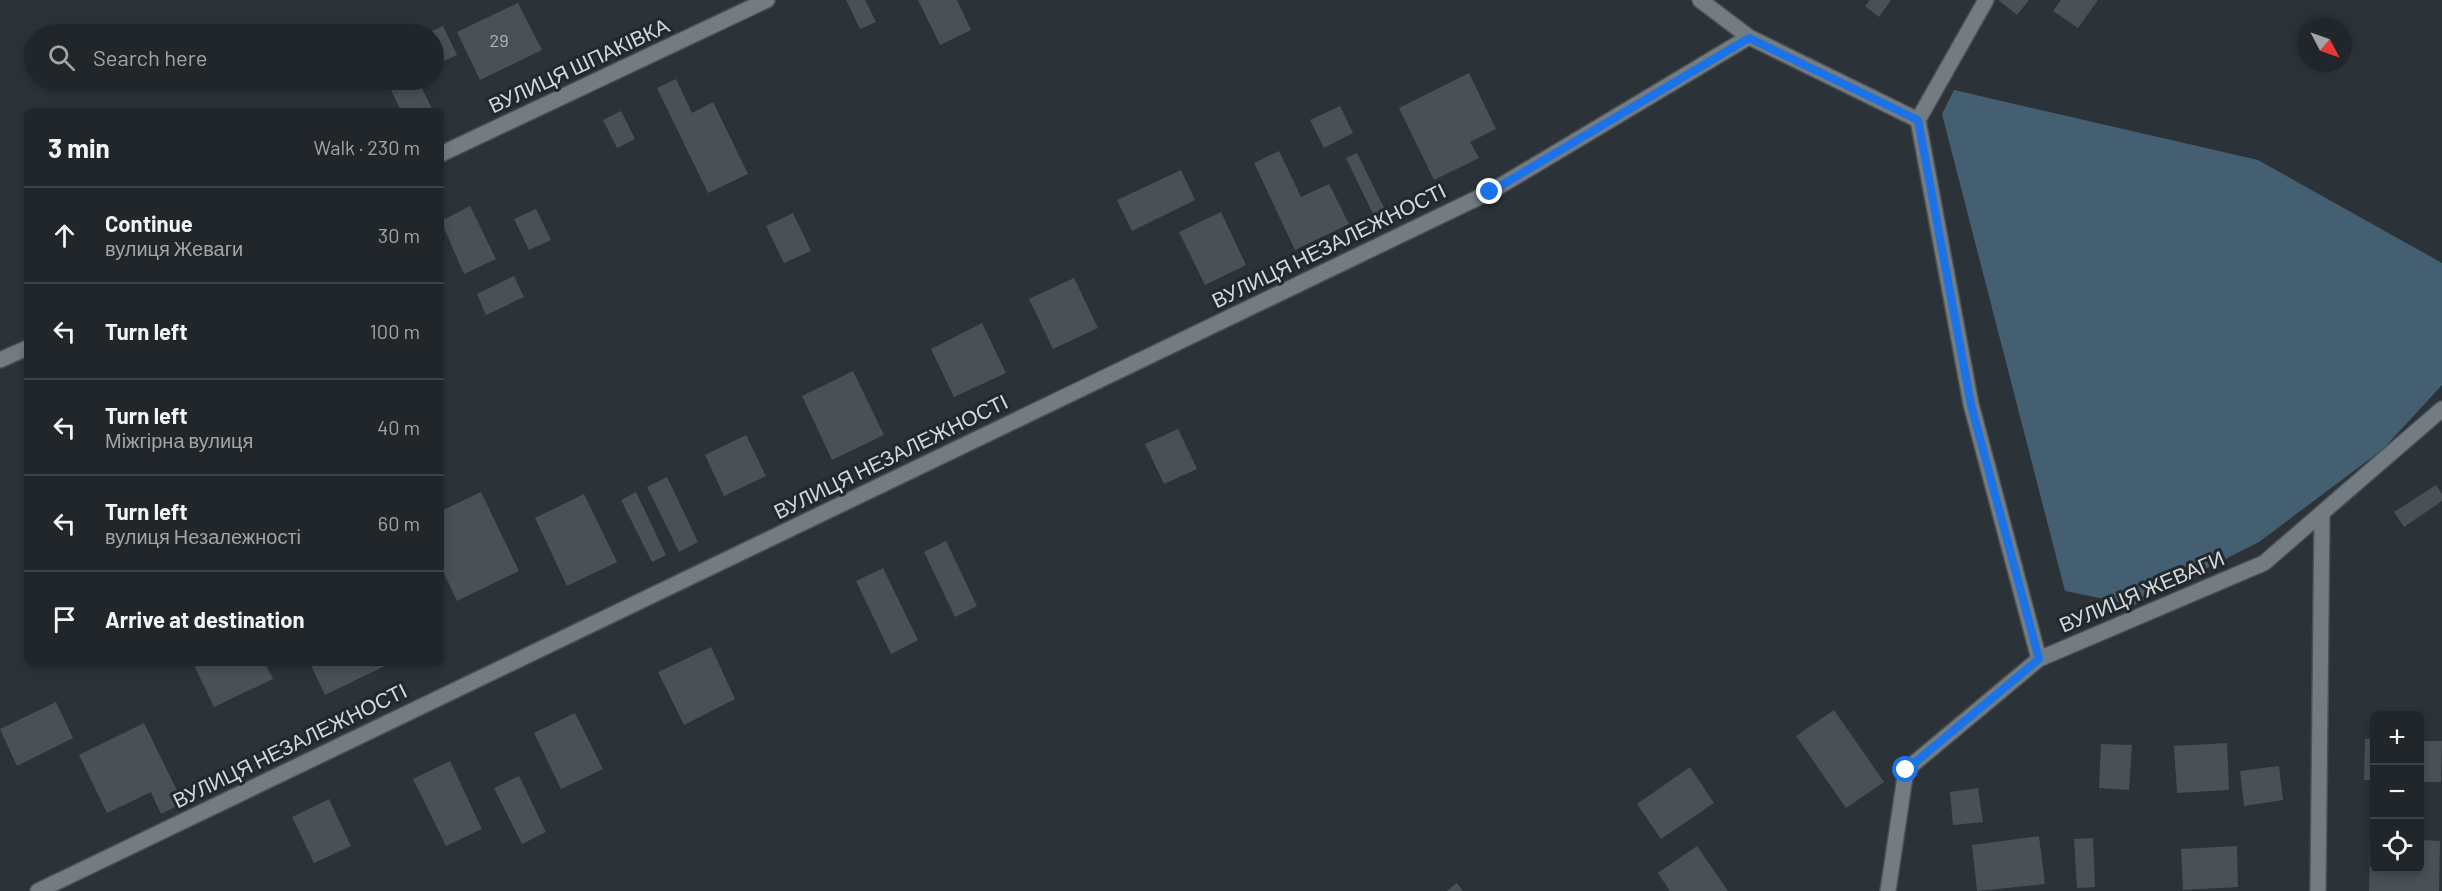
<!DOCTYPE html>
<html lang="en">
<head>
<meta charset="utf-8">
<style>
  :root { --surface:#20262a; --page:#2d3236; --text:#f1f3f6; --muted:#a2a5a8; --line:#3d4347 }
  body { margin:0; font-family:Barlow,sans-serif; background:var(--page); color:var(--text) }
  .controls { position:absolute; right:18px; bottom:18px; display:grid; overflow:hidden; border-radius:9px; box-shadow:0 3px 9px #0003 }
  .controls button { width:54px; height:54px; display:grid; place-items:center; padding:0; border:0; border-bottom:2px solid var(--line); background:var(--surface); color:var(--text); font:30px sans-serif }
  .compass { position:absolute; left:2298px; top:18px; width:54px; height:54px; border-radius:50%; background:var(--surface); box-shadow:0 3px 9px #0003; rotate:131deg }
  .stop { position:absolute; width:18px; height:18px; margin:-14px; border:4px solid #1a73e8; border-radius:50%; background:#fff }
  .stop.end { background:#1a73e8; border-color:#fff; box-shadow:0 2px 6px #0008 }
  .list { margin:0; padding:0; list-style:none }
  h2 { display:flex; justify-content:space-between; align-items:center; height:78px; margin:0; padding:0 24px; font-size:26px }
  h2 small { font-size:20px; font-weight:400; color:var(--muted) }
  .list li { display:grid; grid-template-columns:39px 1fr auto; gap:18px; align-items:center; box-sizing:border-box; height:96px; padding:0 24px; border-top:2px solid var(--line) }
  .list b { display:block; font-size:22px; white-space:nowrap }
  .list p { margin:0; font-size:20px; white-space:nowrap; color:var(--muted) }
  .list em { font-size:20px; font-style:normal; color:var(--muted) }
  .icon { flex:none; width:33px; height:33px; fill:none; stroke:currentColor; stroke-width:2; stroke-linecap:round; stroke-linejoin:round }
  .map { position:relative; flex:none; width:2442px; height:891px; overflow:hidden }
  .search { position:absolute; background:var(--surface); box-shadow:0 3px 9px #0003; left:24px; top:24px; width:420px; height:66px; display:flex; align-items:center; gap:15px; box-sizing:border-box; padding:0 21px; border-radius:33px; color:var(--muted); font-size:22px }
  .panel { position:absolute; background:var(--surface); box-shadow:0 3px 9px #0003; left:24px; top:108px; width:420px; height:558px; border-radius:9px }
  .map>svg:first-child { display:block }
  .green { fill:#445f71 }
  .building { fill:#495156 }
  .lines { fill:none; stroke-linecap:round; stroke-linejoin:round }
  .minor-casing { stroke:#494f54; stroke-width:18 }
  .minor { stroke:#737c82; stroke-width:15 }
  .route { stroke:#1a73e8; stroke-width:8 }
  .labels { text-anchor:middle; stroke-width:6; stroke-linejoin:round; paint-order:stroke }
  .number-label { font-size:18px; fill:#b0b6ba }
  .street-label { font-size:21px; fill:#d3d8db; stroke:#21292e }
</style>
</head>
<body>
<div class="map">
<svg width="2442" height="891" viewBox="0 0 2442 891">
  <rect width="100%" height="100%" fill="#2b3338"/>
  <path class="green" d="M1954,90l304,70 184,103v122l-59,64 -124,93 -125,63 -69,-14 -123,-477z"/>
  <g class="building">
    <path d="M846,0h19l11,22 -16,7z"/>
    <path d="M918,0h39l14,30 -31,15z"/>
    <path d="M1870,0h21l-12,17 -14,-11z"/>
    <path d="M1998,0h31l-12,15z"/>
    <path d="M2061,0h37l-20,28 -25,-17z"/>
    <path d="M518,3l24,47 -62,30 -23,-48z"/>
    <path d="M443,26l14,29 -20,9 -3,-8v-22h-8z"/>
    <path d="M1469,73l27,56 -26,13 9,16 -45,22 -35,-72z"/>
    <path d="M676,79l16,34 21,-11 35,72 -40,19 -51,-105z"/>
    <path d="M413,80h5l15,31h-32l-10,-21z"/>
    <path d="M1340,106l13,27 -29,15 -14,-28z"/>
    <path d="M621,111l14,28 -18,9 -14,-28z"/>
    <path d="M1279,151l22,46 28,-13 20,40 -54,26 -41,-87z"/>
    <path d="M1357,153l29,59 -11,6 -29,-60z"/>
    <path d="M1181,170l14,30 -63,31 -15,-31z"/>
    <path d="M470,206l26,53 -32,15 -23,-53z"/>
    <path d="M536,209l15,31 -22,10 -15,-31z"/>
    <path d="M1221,212l25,53 -41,20 -26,-53z"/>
    <path d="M793,213l18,38 -27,12 -18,-37z"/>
    <path d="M514,276l10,21 -38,18 -9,-21z"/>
    <path d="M1074,278l24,50 -45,21 -24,-50z"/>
    <path d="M982,323l24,50 -52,24 -23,-48z"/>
    <path d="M853,371l31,64 -52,25 -30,-64z"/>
    <path d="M1178,429l19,40 -33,15 -19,-40z"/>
    <path d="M746,435l20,41 -42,20 -19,-41z"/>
    <path d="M667,477l31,65 -19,10 -32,-65z"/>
    <path d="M2436,485l6,9v7l-38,26 -10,-15z"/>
    <path d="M481,492l38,79 -62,30 -16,-34v-56z"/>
    <path d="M636,492l30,63 -14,7 -31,-62z"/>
    <path d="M584,494l33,68 -50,24 -32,-68z"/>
    <path d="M946,541l31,65 -22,11 -31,-65z"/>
    <path d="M883,568l35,72 -27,14 -35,-73z"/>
    <path d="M711,647l24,52 -51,26 -26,-53z"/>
    <path d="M193,663h72l8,16 -59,28z"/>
    <path d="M310,663h76l1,2 -62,30z"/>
    <path d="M56,702l17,36 -56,28 -17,-37z"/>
    <path d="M1834,710l50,72 -38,26 -50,-72z"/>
    <path d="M575,713l28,56 -42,20 -27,-56z"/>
    <path d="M144,723l39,80 -22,11 -10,-22 -44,21 -28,-58z"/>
    <path d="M2365,739h9v41h-10z"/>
    <path d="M2420,741h22l-1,41h-21z"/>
    <path d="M2227,743l2,47 -52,3 -3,-47z"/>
    <path d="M2101,744l31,1 -3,45 -30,-2z"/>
    <path d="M450,761l32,68 -36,17 -33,-67z"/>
    <path d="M2279,766l4,34 -39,6 -4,-35z"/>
    <path d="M1690,767l24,36 -53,36 -24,-35z"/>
    <path d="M519,776l27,56 -24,12 -28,-56z"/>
    <path d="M1978,788l5,34 -30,3 -3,-33z"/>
    <path d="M329,799l22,47 -37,17 -22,-46z"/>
    <path d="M2039,836l6,48 -68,7 -5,-46z"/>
    <path d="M2093,838l2,49 -18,1 -3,-49z"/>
    <path d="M2370,839h4v29h46v-28l20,1 -1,50h-70z"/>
    <path d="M1697,846l31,45h-58l-12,-18z"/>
    <path d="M2237,846l1,41 -55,3 -2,-41z"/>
    <path d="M1457,883l6,8h-16z"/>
  </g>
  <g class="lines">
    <defs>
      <g id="minor">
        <path d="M1700,0l49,37 169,83 68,-120"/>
        <path d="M1918,120l53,284 68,255"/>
        <path d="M441,154l326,-154"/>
        <path d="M0,360l27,-12"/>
        <path d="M38,891l1452,-699 259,-155"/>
        <path d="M1888,891l18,-121 133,-111 225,-96 178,-154"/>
        <path d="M2318,891l4,-378"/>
      </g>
    </defs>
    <use href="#minor" class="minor-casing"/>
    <use href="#minor" class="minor"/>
  </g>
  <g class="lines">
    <path class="route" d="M1490,192l259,-154 169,82 53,285 68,254 -133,111"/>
  </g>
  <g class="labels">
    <g class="number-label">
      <text x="499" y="47">29</text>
    </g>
    <g class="street-label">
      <text transform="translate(579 66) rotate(-25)" y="7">ВУЛИЦЯ ШПАКІВКА</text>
      <text transform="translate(1329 246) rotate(-26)" y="7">ВУЛИЦЯ НЕЗАЛЕЖНОСТІ</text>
      <text transform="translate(891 457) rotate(-26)" y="7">ВУЛИЦЯ НЕЗАЛЕЖНОСТІ</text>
      <text transform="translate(2142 592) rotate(-23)" y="7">ВУЛИЦЯ ЖЕВАГИ</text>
      <text transform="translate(290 746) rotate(-26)" y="7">ВУЛИЦЯ НЕЗАЛЕЖНОСТІ</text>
    </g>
  </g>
</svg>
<div class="controls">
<button>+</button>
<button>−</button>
<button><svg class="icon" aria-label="locate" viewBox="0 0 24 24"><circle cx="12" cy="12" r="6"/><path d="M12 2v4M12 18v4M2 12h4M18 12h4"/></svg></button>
</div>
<svg class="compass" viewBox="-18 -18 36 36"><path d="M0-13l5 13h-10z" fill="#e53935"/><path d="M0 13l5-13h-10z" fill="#a2a5a8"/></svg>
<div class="stop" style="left:1906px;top:770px"></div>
<div class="stop end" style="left:1490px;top:192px"></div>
<div class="search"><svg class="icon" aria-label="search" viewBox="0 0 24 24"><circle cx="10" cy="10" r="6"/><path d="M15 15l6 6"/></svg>Search here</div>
<section class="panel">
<h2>3 min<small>Walk · 230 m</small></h2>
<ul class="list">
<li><svg class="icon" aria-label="ahead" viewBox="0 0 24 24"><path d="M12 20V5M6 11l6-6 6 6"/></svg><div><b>Continue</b><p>вулиця Жеваги</p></div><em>30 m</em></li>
<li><svg class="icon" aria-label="left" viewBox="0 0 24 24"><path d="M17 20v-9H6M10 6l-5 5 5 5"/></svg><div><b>Turn left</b></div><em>100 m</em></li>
<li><svg class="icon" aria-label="left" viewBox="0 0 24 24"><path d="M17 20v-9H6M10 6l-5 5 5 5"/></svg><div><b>Turn left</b><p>Міжгірна вулиця</p></div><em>40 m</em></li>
<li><svg class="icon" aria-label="left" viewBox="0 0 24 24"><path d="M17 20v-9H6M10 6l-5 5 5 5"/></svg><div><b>Turn left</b><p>вулиця Незалежності</p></div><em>60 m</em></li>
<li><svg class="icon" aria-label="arrive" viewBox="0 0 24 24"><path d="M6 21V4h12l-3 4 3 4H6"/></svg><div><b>Arrive at destination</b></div></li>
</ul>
</section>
</div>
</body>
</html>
